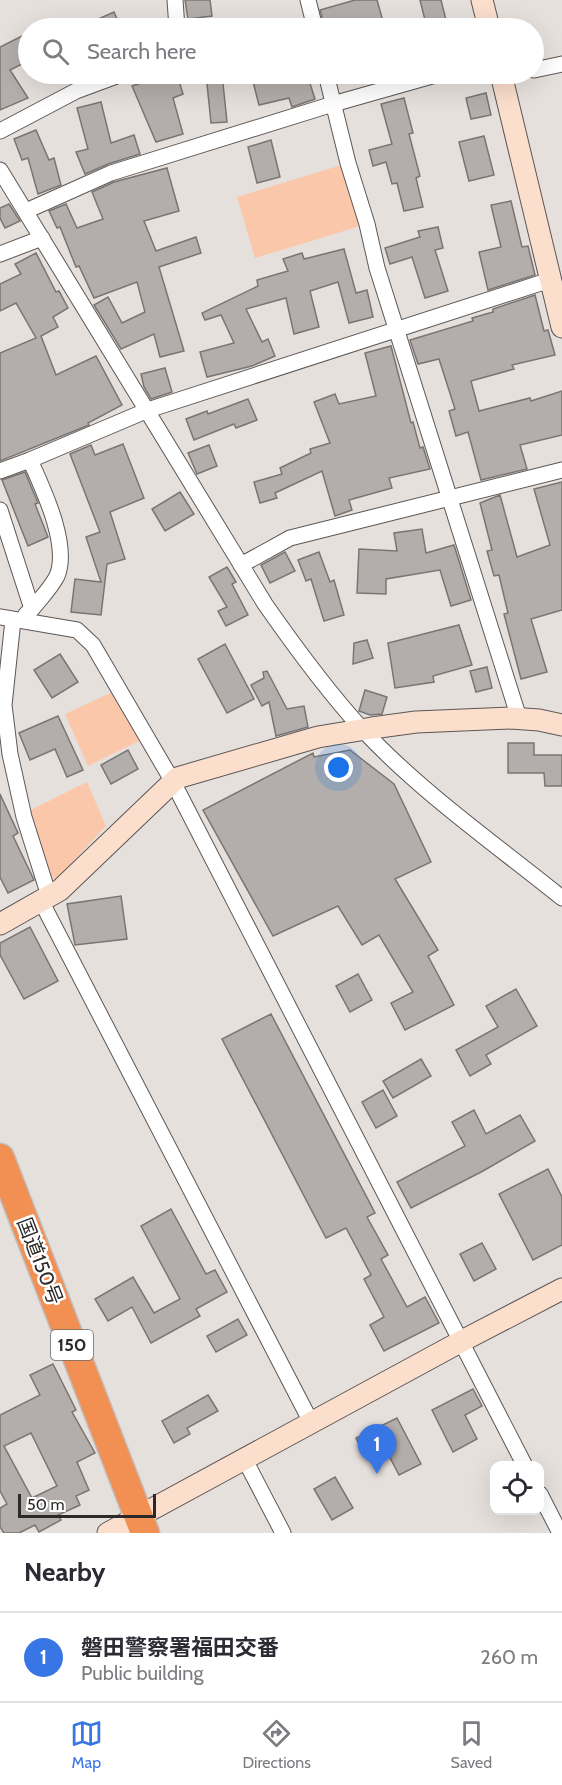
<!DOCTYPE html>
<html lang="en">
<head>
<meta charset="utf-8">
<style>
  :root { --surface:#fff; --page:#f7f7f7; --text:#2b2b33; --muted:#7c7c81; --line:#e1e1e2; --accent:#3976e5 }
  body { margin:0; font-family:Cabin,"Noto Sans JP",sans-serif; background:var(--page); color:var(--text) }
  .controls { position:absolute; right:18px; bottom:18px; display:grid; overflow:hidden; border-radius:12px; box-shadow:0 6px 24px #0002 }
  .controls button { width:54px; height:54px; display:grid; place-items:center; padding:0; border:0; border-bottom:2px solid var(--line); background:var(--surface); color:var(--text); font:30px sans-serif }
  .scale { position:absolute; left:18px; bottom:15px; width:138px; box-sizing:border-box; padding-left:6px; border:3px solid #2c2a29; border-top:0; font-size:16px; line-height:21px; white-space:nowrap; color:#2c2a29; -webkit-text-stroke:4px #fff; paint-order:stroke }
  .you { position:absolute; left:339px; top:768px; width:21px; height:21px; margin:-15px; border:4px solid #fff; border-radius:50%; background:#1a73e8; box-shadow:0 0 0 9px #1a73e833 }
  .badge { display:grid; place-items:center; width:39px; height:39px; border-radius:50%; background:var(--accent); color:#fff; font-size:20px; font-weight:700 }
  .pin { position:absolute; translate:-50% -50px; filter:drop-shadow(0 2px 3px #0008) }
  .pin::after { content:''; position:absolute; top:32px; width:21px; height:18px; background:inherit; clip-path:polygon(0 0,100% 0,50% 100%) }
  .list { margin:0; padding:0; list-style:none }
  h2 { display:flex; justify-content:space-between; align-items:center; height:78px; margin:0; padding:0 24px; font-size:26px }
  h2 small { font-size:20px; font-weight:400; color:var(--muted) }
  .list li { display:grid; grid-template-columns:39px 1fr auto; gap:18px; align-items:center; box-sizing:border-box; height:90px; padding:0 24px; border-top:2px solid var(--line) }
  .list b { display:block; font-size:22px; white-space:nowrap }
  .list p { margin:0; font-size:20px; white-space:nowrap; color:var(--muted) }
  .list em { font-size:20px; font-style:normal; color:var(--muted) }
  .icon { flex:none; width:33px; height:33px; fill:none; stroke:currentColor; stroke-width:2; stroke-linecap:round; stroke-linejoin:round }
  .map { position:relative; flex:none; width:562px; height:1533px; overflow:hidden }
  .search { position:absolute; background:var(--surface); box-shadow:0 6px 24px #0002; left:18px; right:18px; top:18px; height:66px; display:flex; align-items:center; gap:15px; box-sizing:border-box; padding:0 21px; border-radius:33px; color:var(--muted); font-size:22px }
  .sheet { height:168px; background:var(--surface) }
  nav { display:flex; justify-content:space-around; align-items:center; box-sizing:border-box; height:84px; border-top:2px solid var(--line); background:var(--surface); font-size:16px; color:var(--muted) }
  nav a { display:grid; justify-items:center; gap:3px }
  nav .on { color:var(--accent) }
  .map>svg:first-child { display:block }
  .green { fill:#fac7aa }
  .building { fill:#b3aeab; stroke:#797572; stroke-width:1.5; fill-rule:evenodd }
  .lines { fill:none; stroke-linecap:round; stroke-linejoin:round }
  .street-casing { stroke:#5c5755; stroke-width:17 }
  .secondary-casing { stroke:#5c5755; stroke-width:23 }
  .highway-casing { stroke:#c0bfbf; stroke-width:31 }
  .street { stroke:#fff; stroke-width:15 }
  .secondary { stroke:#fbdecc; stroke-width:21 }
  .highway { stroke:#f29054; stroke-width:28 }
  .labels { text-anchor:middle; stroke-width:5; stroke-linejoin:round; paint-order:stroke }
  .shield { fill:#fff; stroke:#6b6a69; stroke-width:1.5 }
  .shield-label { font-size:18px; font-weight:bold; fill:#2c2a29 }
  .street-label { font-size:20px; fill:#2c2a29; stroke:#fff }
</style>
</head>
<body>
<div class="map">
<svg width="562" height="1533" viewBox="0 0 562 1533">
  <rect width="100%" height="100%" fill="#e6e0dd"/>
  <g class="green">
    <path d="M348,163l19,61 -112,34 -18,-61z"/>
    <path d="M119,689l28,48 -59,29 -23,-52z"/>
    <path d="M87,782l19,44 -47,50 -10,4 -20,-69z"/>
  </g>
  <g class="building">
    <path d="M185,0h25l2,16 -24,3z"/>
    <path d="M355,0h22l7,25 -13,3h-46l-5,-18z"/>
    <path d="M420,0h21l7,28h-21z"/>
    <path d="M114,12l7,16h-43z"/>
    <path d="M28,33v28l-18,9 18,28 -28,12v-63z"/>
    <path d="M167,74h10l6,20 -10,4 10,36 -27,8 -24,-56z"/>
    <path d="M206,74h16l5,48 -16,1z"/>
    <path d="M251,74h56l8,25 -23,8 -3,-9 -30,7z"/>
    <path d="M486,93l5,22 -20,4 -5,-21z"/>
    <path d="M404,98l9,35 -4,1 11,42 -4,2 7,29 -19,4 -7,-28 -5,1 -6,-22 -13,4 -4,-16 23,-6 -11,-40z"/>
    <path d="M101,102l10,41 23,-8 6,19 -32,10 -23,10 -9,-22 12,-3 -11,-41z"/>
    <path d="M36,130l13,30 5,-2 7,27 -23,9 -10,-36 -6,2 -8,-21z"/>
    <path d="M484,136l10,39 -25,6 -10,-39z"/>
    <path d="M271,140l9,37 -23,6 -9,-36z"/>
    <path d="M167,168l12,43 -35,10 12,30 40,-14 5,16 -42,14 25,84 -24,6 -6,-23 -33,15 -27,-44 14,-8 14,26 23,-11 -8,-30 -43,16 -15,-32 -3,1 -16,-40 -3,1 -8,-17 17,-7 11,24 26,-9 -11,-27 22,-10z"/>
    <path d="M511,201l11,46 6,-1 7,29 -47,15 -9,-38 22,-5 -10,-42z"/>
    <path d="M9,204l11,17 -15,7 -5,-10v-10z"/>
    <path d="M438,227l5,21 -8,2 13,41 -23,7 -13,-41 -22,7 -5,-16 35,-11 -2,-6z"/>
    <path d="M344,249l12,44 11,-3 6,27 -24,6 -11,-41 -28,9 9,36 -25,7 -8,-36 -40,11 16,33 6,-3 7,17 -23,10 -45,11 -7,-25 34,-9 -13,-28 -16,5 -3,-7 56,-27 -1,-6 31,-9 -5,-12 19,-6 2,6z"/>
    <path d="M36,253l20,39 3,-1 9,17 -15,9 5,10 -17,9 15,39 40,-19 26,49 -34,18 1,2 -89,36v-108l36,-15 -20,-35 -16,8v-27l21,-10 -6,-10z"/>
    <path d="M535,295l9,36 4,-1 7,25 -43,10 2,4 -43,12 8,30 51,-13 1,3 31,-10v44l-42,10 7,24 -46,11 -13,-48 -12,4 -7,-25 6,-2 -16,-50 -21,5 -8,-24 63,-19 -1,-3 21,-6v-3z"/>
    <path d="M391,346l20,77 2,-1 7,26 3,-1 7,22 -41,9 3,10 -43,12 3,10 -17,6 -13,-45 -47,22 2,5 -17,5 -6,-21 28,-8 -2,-6 31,-15 -1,-4 20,-6 -16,-41 21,-8 4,10 37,-8 -11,-43z"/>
    <path d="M165,368l7,24 -21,7 -7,-12 -3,-13z"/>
    <path d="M248,399l9,21 -21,8 -2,-4 -40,16 -8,-21 21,-8 1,3z"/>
    <path d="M123,444l21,54 -34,14 15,47 -18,5 -6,51 -30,-3 4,-33 26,3 -15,-45 14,-5 -30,-78 21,-9 4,10z"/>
    <path d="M209,445l8,21 -20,8 -9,-21z"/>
    <path d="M25,472l13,31 -3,1 13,33 -20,9 -26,-66z"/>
    <path d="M562,482v128l-31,9 16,53 -26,7 -17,-65 4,-1 -9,-38 -5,1 -7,-25 5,-1 -12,-47 20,-8 17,62 33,-12 -16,-56z"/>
    <path d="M180,492l14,22 -29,17 -13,-22z"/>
    <path d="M422,529l4,24 28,-8 17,55 -20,6 -11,-36 -54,9v15l-29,-1 2,-44 38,2 -3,-18z"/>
    <path d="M285,552l10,19 -25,12 -9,-18z"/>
    <path d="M319,552l11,30 4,-2 10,35 -20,6 -13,-42 -5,2 -8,-21z"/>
    <path d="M227,567l9,15 -4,2 16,31 -22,11 -8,-15 9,-4 -18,-30z"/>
    <path d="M459,625l13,40 -39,11 1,6 -39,6 -7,-45z"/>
    <path d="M367,640l6,18 -20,6 1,-21z"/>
    <path d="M225,644l29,55 -27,14 -29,-54z"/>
    <path d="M60,654l18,28 -26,16 -18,-28z"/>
    <path d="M487,667l5,21 -16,4 -6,-21z"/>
    <path d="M267,671l20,38 17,-3 4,21 -32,9 -7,-34 -7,4 -11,-21 13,-7 -1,-6z"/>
    <path d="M365,690l22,7 -5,17 -12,1 -11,-4z"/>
    <path d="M58,716l25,54 -16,7 -12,-28 -25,11 -11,-27z"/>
    <path d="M508,743h26v12h28v31h-17l-1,-13h-36z"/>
    <path d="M128,750l10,19 -27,15 -10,-19z"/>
    <path d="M350,750l44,34 37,78 -36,17 43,71 -10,6 26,49 -49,25 -14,-27 22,-11 -34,-57 -17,10 -24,-39 -65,30 -70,-126 110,-57 1,4z"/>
    <path d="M0,794l18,39 -5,3 21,44 -26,13 -8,-16z"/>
    <path d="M121,896l6,43 -52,6 -8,-41z"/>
    <path d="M30,927l28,54 -34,18 -24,-44v-12z"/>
    <path d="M358,974l14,26 -22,12 -14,-26z"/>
    <path d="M516,989l21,37 -51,29 5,9 -21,12 -14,-26 42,-23 -12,-21z"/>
    <path d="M271,1014l104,199 -8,4 21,38 -7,4 26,48 18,-10 14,26 -55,28 -14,-26 14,-8 -20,-38 7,-4 -25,-47 -20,10 -104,-199z"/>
    <path d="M421,1059l10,17 -38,22 -10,-17z"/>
    <path d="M383,1090l14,26 -21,12 -14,-26z"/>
    <path d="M474,1110l12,24 34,-19 15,26 -52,30 -72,37 -14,-26 68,-36 -13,-24z"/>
    <path d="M548,1169l14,28v48l-29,15 -34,-66z"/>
    <path d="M171,1209l35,65 9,-4 12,22 -31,17 4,7 -49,27 -19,-36 -24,14 -13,-22 38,-22 21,36 26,-14 -39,-73z"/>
    <path d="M482,1243l14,26 -22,12 -14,-27z"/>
    <path d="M238,1319l9,16 -31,17 -9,-16z"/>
    <path d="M53,1364l23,46 -4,2 23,41 -18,9 12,28 -13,6 4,9 -22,10 3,5 -22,12 -4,-7 -16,8h-15l-4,-6v-19l7,-4 -7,-13v-76l40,-20 -10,-20zM31,1433l26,53 -25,12 -28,-52z"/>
    <path d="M473,1389l9,17 -17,9 12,24 -24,13 -21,-42z"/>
    <path d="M208,1395l10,16 -31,17 3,6 -16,9 -12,-22z"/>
    <path d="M397,1418l24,46 -22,11 -15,-29 -19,10 -9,-18z"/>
    <path d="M335,1477l18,31 -21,12 -18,-31z"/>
  </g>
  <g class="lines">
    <defs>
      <g id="street">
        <path d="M175,0l2,28"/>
        <path d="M308,0l7,28"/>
        <path d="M534,70l28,-6"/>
        <path d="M326,74l22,89 19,61 10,44 142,450"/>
        <path d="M502,77l14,-3"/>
        <path d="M0,131l76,-40 46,-17"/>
        <path d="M0,170l265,434c30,43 62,87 98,126 59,63 132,114 199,168"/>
        <path d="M26,211l85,-38 222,-69 106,-30"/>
        <path d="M0,254l42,-16"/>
        <path d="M30,460c13,29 40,85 27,116 -6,12 -17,23 -25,33"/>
        <path d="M0,471l30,-11 118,-50 402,-130"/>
        <path d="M0,510l32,99 -6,5"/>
        <path d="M241,565l49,-27 272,-68"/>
        <path d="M0,617l77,13 16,15 80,137 352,684"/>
        <path d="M13,620l-9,85 6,49 14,63 25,79"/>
        <path d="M41,901l271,523"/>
        <path d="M245,1460l38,73"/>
        <path d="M540,1494l20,39"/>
      </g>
      <g id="secondary">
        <path d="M482,0l7,28"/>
        <path d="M501,74l61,253"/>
        <path d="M0,924l60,-34 117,-112 141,-41 54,-9 44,-6 95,-4 28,2 23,5"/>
        <path d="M108,1533l352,-191 102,-53"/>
      </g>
      <path id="highway" d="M0,1158l145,375"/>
    </defs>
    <use href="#street" class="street-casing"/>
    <use href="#secondary" class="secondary-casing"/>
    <use href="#highway" class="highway-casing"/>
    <use href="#street" class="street"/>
    <use href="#secondary" class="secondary"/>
    <use href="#highway" class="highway"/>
  </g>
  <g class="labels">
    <rect class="shield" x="51" y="1330" width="42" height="30" rx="4.5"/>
    <g class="shield-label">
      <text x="72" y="1351">150</text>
    </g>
    <g class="street-label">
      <text transform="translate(40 1261) rotate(69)" y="7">国道150号</text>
    </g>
  </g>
</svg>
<div class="controls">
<button><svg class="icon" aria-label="locate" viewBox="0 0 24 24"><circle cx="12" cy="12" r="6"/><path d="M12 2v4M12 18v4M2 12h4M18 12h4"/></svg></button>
</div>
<div class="scale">50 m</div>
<div class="you"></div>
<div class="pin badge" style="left:377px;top:1474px">1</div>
<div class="search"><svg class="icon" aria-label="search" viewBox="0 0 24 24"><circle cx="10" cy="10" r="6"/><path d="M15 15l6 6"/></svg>Search here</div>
</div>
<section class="sheet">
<h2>Nearby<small></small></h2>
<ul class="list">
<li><span class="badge">1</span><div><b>磐田警察署福田交番</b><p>Public building</p></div><em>260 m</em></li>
</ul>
</section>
<nav>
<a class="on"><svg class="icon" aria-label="map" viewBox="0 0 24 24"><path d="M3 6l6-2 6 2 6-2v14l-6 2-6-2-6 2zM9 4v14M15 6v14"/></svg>Map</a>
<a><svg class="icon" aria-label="directions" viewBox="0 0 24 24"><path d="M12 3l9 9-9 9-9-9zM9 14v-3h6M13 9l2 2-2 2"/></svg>Directions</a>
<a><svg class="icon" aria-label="saved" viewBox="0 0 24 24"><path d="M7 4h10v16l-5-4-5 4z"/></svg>Saved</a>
</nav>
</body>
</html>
